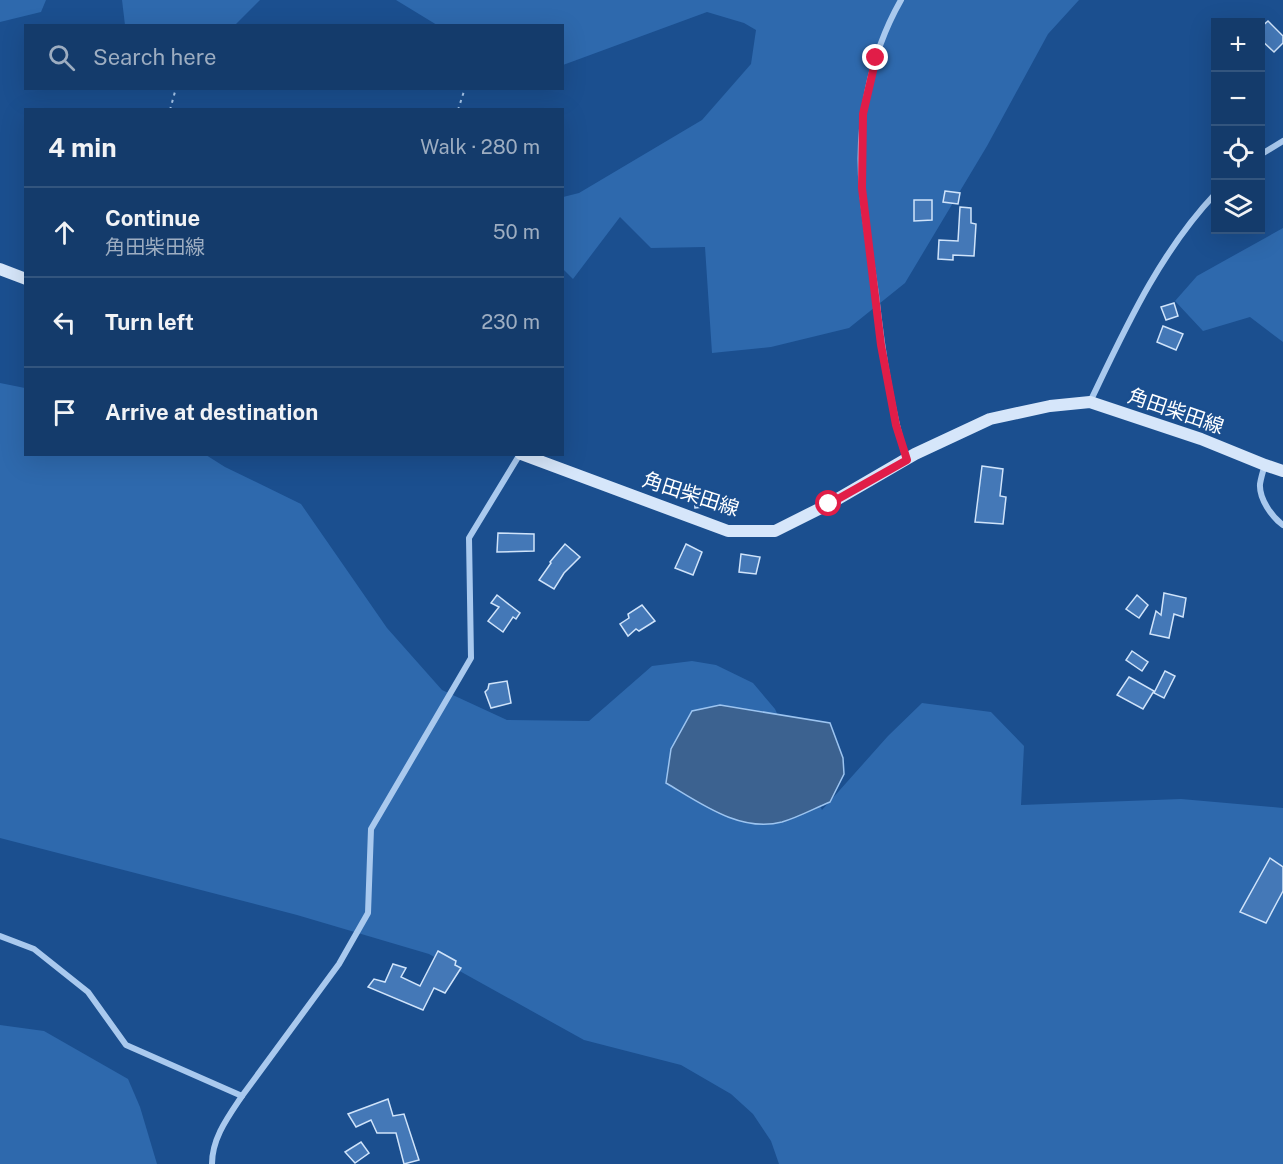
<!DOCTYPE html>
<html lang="en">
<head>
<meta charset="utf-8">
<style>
  :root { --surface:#143b6b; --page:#1d4271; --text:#f1f3f6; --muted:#9dadc1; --line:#33557e }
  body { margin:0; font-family:"Public Sans","Noto Sans JP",sans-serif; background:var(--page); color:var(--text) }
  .controls { position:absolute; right:18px; top:18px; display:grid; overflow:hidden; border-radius:0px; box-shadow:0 6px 24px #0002 }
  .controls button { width:54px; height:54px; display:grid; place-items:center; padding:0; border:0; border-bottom:2px solid var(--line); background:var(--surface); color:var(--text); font:30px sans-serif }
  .stop { position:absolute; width:18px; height:18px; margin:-14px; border:4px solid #e11d48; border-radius:50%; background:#fff }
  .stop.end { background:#e11d48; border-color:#fff; box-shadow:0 2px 6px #0008 }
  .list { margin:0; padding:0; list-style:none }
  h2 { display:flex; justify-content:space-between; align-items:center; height:78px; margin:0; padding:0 24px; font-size:26px }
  h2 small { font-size:20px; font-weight:400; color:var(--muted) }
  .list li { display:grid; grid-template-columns:39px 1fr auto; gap:18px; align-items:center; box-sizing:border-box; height:90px; padding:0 24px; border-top:2px solid var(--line) }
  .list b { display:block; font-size:22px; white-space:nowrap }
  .list p { margin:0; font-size:20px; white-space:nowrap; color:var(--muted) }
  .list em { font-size:20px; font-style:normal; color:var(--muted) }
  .icon { flex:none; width:33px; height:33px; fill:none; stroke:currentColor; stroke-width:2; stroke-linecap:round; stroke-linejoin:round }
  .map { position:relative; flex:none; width:1283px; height:1164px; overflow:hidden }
  .search { position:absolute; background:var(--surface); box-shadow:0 6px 24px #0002; left:24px; top:24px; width:540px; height:66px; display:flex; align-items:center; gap:15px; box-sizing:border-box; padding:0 21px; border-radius:0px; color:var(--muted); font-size:22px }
  .panel { position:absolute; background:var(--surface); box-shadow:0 6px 24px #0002; left:24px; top:108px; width:540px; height:348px; border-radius:0px }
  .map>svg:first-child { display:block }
  .green { fill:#2e69ad }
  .water { fill:#3c6290; stroke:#9cc4f0; stroke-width:1.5 }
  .building { fill:#4478b7; stroke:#cfe3fa; stroke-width:1.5 }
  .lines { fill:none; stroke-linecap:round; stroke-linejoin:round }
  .path { stroke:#a9c9ee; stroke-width:2; stroke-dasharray:3 4.5; stroke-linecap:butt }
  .minor { stroke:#a9c9ee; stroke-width:6 }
  .secondary { stroke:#d6e6fa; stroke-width:12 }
  .route { stroke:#e11d48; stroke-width:8 }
  .labels { text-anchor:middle; stroke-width:4.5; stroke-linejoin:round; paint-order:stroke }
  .street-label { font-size:20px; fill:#fff; stroke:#1b4f8f }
</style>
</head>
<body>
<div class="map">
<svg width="1283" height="1164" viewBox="0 0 1283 1164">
  <rect width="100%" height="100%" fill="#1b4f8f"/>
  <g class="green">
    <path d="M0,0h46l-5,12 -41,10z"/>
    <path d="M122,0h138l-26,26 -109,-1z"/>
    <path d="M396,0h683l-31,34 -61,112 -82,137 -56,45 -78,19 -59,6 -7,-106 -54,1 -31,-31 -47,62 -10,-10v-72l16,-4 123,-73 49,-56 5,-34 -12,-7 -37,-11 -144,53 -1,-39 -125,-1z"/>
    <path d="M1283,228v114l-33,-25 -47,14 -28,-30 22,-25z"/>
    <path d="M0,383l25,5 1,66 180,1 19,12 76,37 86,124 55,62 65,30 82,1 63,-55 40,-5 24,4 37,18 22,26 47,101 66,-74 34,-33 69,9 33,34 -3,59 160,-6 102,9v356h-504l-8,-23 -18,-27 -22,-20 -50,-29 -97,-25 -155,-86 -132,-39 -297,-77z"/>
    <path d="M0,1025l44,6 84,48 12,28 17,57h-157z"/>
  </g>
  <path class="water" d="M720,705l110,18 13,35 1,16 -14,28c-15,6 -31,15 -48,20 -42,11 -82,-19 -116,-39l5,-34 21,-38z"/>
  <g class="building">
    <path d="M1268,21l15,15v7l-9,9 -14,-13v-11z"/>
    <path d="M945,191l15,2 -2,11 -15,-2z"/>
    <path d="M914,200h18v20l-18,1z"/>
    <path d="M960,207l11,1v15l5,1 -2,32 -21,-1v5l-15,-1 1,-19 19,1z"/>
    <path d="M1174,303l4,13 -12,4 -5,-13z"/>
    <path d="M1163,326l20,8 -7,16 -19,-8z"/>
    <path d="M982,466l21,3 -3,27 6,1 -3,27 -28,-2z"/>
    <path d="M710,492l2,14 -17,2 -1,-14z"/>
    <path d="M498,533l36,1v17l-37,1z"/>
    <path d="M565,544l15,13 -16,16 -10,16 -15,-9 12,-17 -1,-1z"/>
    <path d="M686,544l16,8 -9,23 -18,-7z"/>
    <path d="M741,554l19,3 -4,17 -17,-2z"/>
    <path d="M1164,593l22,5 -3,19 -9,-3 -5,24 -19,-4 6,-23 5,4z"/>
    <path d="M497,595l23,18 -4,6 -3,-2 -10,15 -15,-11 11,-14 -8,-4z"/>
    <path d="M1137,595l11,10 -9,13 -13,-9z"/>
    <path d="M642,605l13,16 -16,10 -3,-2 -8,7 -8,-12 9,-6 -1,-4z"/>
    <path d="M1132,651l16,11 -6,9 -16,-11z"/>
    <path d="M1165,671l10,5 -11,22 -10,-5z"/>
    <path d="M1129,677l25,14 -11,18 -26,-14z"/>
    <path d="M507,681l4,22 -20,5 -6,-16 3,-3 1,-5z"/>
    <path d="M1270,858l13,9v24l-17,32 -26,-11z"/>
    <path d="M438,951l18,10 -1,4 6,3 -16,25 -11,-5 -11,22 -55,-23 6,-8 11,3 8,-18 13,4 -5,9 19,9z"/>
    <path d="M388,1099l5,17 11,-2 15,46 -15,4 -8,-31h-19l-6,-13 -15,7 -8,-13z"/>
    <path d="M361,1142l8,11 -14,10 -10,-11z"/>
  </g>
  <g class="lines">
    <g class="path">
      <path d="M170,110l6,-22"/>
      <path d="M458,110l7,-22"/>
    </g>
    <g class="minor">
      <path d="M901,0c-32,56 -45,126 -39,190 3,34 9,69 14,104 6,56 14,111 30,165"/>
      <path d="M1260,155l23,-14"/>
      <path d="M1090,402c35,-73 69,-149 126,-209"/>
      <path d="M1265,465c-2,6 -4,13 -5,19 -1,15 12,33 23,41"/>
      <path d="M0,936l34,13 54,43 38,53 116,51 97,-132 29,-51 3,-84 100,-171 -2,-120 51,-84"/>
      <path d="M212,1164c0,-26 16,-47 30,-68"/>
    </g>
    <g class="secondary">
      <path d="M0,269l26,10"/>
      <path d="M521,454l207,77h47l54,-27 86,-50 75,-35 60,-13 40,-4 111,37 64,26 18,6"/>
    </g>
  </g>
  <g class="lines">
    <path class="route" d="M829,504l78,-44 -11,-35 -15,-80 -19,-157 1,-74 13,-56"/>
  </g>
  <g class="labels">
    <g class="street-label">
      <text transform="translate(1176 411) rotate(19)" y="7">角田柴田線</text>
      <text transform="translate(691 494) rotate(18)" y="7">角田柴田線</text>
    </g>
  </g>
</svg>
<div class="controls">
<button>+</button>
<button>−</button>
<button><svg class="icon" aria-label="locate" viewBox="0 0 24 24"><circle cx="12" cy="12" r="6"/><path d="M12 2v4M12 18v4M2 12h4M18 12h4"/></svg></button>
<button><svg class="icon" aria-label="layers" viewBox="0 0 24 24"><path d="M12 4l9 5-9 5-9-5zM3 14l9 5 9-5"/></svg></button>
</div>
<div class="stop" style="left:829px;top:504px"></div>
<div class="stop end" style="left:876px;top:58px"></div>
<div class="search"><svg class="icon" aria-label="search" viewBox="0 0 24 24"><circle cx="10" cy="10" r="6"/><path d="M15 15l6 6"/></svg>Search here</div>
<section class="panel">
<h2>4 min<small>Walk · 280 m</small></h2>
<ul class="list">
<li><svg class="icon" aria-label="ahead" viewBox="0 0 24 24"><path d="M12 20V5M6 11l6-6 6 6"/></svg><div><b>Continue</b><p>角田柴田線</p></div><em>50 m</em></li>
<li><svg class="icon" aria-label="left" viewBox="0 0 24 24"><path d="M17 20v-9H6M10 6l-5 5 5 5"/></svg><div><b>Turn left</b></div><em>230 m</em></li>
<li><svg class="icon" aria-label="arrive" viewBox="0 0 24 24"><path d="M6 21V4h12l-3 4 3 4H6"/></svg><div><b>Arrive at destination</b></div></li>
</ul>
</section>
</div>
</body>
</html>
